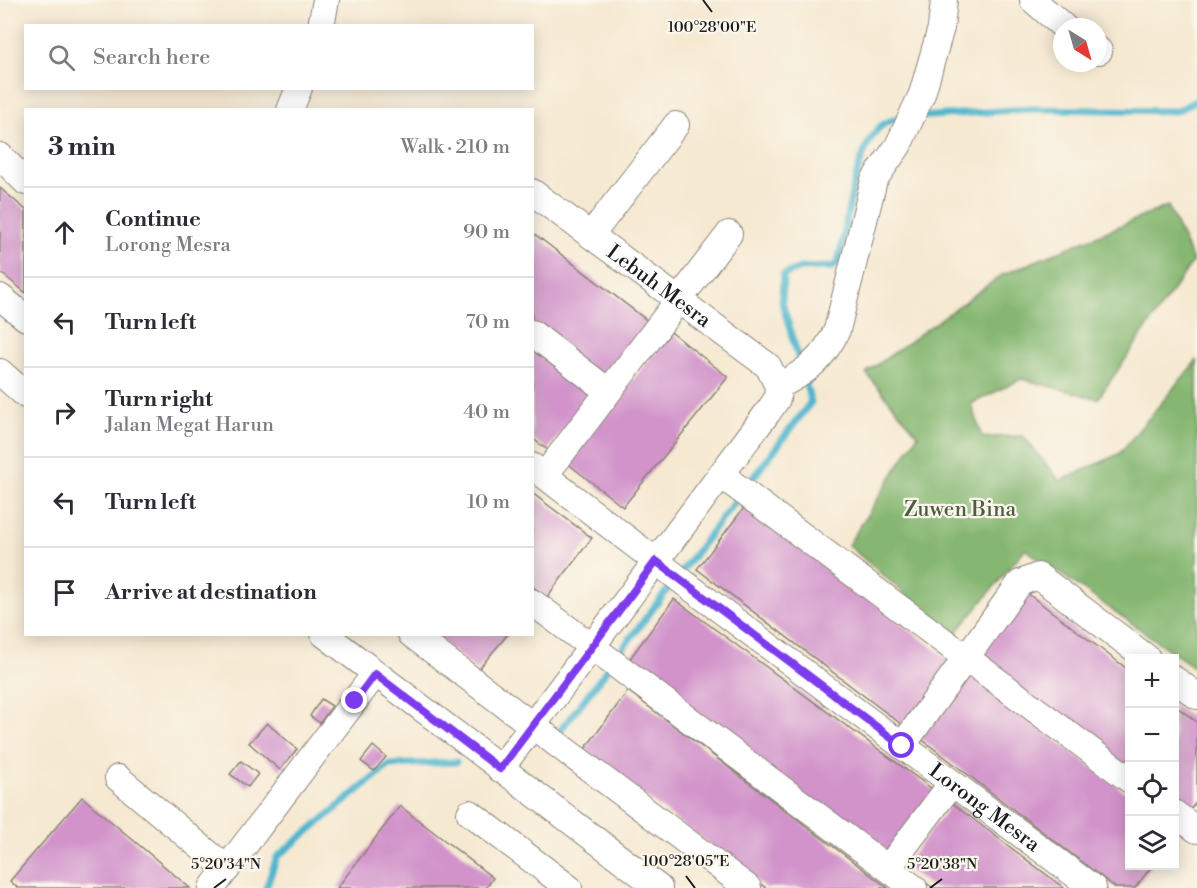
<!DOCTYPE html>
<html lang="en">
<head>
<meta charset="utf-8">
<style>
  :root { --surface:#fff; --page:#f2f2f3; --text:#2b2b33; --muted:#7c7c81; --line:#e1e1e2 }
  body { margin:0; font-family:"Libre Bodoni",serif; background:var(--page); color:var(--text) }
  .controls { position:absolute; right:18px; bottom:18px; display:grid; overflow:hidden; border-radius:0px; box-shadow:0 3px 15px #0003 }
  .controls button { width:54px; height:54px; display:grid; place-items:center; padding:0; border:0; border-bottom:2px solid var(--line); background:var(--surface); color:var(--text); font:30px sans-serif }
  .compass { position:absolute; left:1053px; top:18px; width:54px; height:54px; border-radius:50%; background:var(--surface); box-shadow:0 3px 15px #0003; rotate:143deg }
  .stop { position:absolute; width:18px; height:18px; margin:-14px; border:4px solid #7c3aed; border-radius:50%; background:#fff }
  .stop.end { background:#7c3aed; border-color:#fff; box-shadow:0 2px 6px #0008 }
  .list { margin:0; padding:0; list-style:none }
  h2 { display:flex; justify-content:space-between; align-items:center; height:78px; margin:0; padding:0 24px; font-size:26px }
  h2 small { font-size:20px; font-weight:400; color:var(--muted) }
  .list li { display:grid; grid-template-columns:39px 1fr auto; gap:18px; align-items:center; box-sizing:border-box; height:90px; padding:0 24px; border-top:2px solid var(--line) }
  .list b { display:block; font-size:22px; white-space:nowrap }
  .list p { margin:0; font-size:20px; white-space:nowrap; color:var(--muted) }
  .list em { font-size:20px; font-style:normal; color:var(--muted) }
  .icon { flex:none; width:33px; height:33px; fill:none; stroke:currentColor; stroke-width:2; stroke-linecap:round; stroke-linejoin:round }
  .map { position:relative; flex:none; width:1197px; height:888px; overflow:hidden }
  .search { position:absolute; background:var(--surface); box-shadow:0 3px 15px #0003; left:24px; top:24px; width:510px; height:66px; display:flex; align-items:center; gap:15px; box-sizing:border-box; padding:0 21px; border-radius:0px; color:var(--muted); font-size:22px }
  .panel { position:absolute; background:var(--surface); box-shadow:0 3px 15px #0003; left:24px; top:108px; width:510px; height:528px; border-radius:0px }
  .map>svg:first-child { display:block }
  .forest { fill:#86b772; stroke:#516a47; stroke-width:1.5 }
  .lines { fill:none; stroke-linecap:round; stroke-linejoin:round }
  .stream { stroke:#4eb5cd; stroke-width:7 }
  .building { fill:#d193ca }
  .minor-casing { stroke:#898277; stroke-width:28 }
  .minor { stroke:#fff; stroke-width:26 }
  .route { stroke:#7c3aed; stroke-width:8 }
  .ticks { fill:none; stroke:#1c1c1c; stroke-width:2 }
  .labels { text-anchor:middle; stroke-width:4.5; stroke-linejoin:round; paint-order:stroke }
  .street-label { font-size:21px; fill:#1c1c1c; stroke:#fbf7ec }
  .park-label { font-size:21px; fill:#4d5d40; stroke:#fbf7ec }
  .ticks-label { font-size:15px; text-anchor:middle; fill:#1c1c1c; stroke:#fbf7ec; stroke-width:4.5; stroke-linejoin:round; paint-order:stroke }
</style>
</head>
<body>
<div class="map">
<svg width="1197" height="888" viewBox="0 0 1197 888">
  <rect width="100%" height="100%" fill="#fbf7ec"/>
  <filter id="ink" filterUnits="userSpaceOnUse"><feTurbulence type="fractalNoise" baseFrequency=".0167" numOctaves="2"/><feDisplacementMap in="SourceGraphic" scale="12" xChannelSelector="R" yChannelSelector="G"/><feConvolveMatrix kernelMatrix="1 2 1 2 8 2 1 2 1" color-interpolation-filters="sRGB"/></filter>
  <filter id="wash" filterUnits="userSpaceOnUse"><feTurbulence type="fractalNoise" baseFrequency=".008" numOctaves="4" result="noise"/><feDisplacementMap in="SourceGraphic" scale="24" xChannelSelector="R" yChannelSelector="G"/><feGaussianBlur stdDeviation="1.35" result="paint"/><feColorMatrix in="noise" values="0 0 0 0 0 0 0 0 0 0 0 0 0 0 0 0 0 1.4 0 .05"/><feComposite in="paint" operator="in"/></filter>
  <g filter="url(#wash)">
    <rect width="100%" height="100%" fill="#f6e9d2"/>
    <path class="forest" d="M1168,206l25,55 -95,138 -77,-20 -50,25 11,33 41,-1 37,45 59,-27 78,-94v309l-172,-120 -71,87 -106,-91 70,-110 -52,-62 136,-98z"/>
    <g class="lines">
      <g class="stream">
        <path d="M917,117l111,-8 149,2 20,-11"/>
        <path d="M801,367l-19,-65 1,-27 17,-7 32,-1 6,-4c8,-34 16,-107 39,-133 8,-9 17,-11 28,-12"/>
        <path d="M616,657l195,-255 -7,-24"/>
        <path d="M556,736l54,-70"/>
        <path d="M266,888l11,-31 112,-92 67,-3"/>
      </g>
    </g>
    <g id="blocks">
      <g class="building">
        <path d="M0,188l26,22v83l-26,-21z"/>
        <path d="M532,232l117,90 -45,58 -72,-55z"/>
        <path d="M671,332l57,45 -105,130 -56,-44z"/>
        <path d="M532,346l61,46 -45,58 -16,-12z"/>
        <path d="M532,493l60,45 -45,59 -15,-11z"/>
        <path d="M746,505l208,159 -49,63 -208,-158z"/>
        <path d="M1027,593l103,78v101l-152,-115z"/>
        <path d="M674,599l261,192 -49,66 -261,-192z"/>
        <path d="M433,634h75l-31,37z"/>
        <path d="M969,674l161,122v70h22l-17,22h-19l-196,-150z"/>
        <path d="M628,691l260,197h-122l-182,-138z"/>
        <path d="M321,699l11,7 -12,17 -10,-7z"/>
        <path d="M1174,705l23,17v79l-11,14 -12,-9z"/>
        <path d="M267,723l30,26 -17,21 -31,-27z"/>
        <path d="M373,746l13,11 -12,14 -13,-10z"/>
        <path d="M241,761l17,13 -10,13 -18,-13z"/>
        <path d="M82,797l108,91h-172l-8,-7z"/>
        <path d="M952,803l112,85h-131l-29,-22z"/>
        <path d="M400,806l93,72 -7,10h-149z"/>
      </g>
    </g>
  </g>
  <g filter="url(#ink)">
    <use href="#blocks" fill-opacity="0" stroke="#898277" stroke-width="1.5"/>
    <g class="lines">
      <defs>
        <g id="minor">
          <path d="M1033,0l31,27"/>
          <path d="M321,26l5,-26"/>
          <path d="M1098,50l1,1"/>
          <path d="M290,110l9,-22"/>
          <path d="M0,156l26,26"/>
          <path id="s1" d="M532,192l236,174 10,20"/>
          <path d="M591,235l85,-110"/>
          <path d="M0,297l26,21"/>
          <path d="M532,333l76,58"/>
          <path d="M0,372l26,23"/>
          <path d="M778,386c28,-13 46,-28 59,-56l37,-150 24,-34 24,-52 19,-66 3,-28"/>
          <path id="s2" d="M532,466l159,122 402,300"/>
          <path d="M545,475l184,-241"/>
          <path d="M721,475l409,305"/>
          <path d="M532,602l382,286"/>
          <path d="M324,634l335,254"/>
          <path d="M411,634l337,254"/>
          <path d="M1174,679l23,17"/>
          <path d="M902,746l118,-163 18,-7 109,82"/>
          <path d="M500,769l268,-357 9,-13 1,-13"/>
          <path d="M118,778l109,91"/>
          <path d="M470,813l99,75"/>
          <path d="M1174,813l23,17"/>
          <path d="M888,868l64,-85"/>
          <path d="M212,888l163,-214"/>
        </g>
      </defs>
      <use href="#minor" class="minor-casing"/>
      <use href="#minor" class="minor"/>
    </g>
  </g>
  <g class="lines" filter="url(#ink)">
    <path class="route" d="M355,701l20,-27 125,95 156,-208 246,185"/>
  </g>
  <path class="ticks" d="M703,0l9,12M686,876l9,12M214,888l12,-9M930,888l12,-9"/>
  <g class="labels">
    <g class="street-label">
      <text dy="7" stroke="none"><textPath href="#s1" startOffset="158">Lebuh Mesra</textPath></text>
      <text dy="7" stroke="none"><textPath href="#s2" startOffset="567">Lorong Mesra</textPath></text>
    </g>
    <g class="park-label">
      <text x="960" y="516">Zuwen Bina</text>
    </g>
  </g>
  <g class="ticks-label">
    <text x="712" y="32">100°28'00"E</text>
    <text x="686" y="866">100°28'05"E</text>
    <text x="226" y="869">5°20'34"N</text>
    <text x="942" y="869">5°20'38"N</text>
  </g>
</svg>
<div class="controls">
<button>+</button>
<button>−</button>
<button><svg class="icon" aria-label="locate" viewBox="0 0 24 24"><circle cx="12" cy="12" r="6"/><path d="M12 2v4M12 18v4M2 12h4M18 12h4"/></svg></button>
<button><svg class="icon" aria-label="layers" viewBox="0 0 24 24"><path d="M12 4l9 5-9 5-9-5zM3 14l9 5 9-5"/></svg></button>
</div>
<svg class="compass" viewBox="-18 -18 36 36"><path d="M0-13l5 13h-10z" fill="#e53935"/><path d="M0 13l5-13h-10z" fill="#7c7c81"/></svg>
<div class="stop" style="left:902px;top:746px"></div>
<div class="stop end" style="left:355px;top:701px"></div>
<div class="search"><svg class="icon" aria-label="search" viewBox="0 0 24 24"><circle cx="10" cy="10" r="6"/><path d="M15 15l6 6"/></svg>Search here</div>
<section class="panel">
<h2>3 min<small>Walk · 210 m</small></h2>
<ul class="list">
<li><svg class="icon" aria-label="ahead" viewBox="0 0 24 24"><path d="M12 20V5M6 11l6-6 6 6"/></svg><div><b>Continue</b><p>Lorong Mesra</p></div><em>90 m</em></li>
<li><svg class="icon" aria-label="left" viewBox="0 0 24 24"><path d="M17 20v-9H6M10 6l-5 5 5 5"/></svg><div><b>Turn left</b></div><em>70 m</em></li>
<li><svg class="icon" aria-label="right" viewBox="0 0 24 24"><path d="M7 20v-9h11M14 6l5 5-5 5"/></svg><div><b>Turn right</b><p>Jalan Megat Harun</p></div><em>40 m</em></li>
<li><svg class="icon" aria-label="left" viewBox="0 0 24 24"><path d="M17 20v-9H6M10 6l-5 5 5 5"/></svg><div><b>Turn left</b></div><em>10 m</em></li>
<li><svg class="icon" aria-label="arrive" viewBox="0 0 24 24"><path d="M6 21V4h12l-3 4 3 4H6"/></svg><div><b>Arrive at destination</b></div></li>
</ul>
</section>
</div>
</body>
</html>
